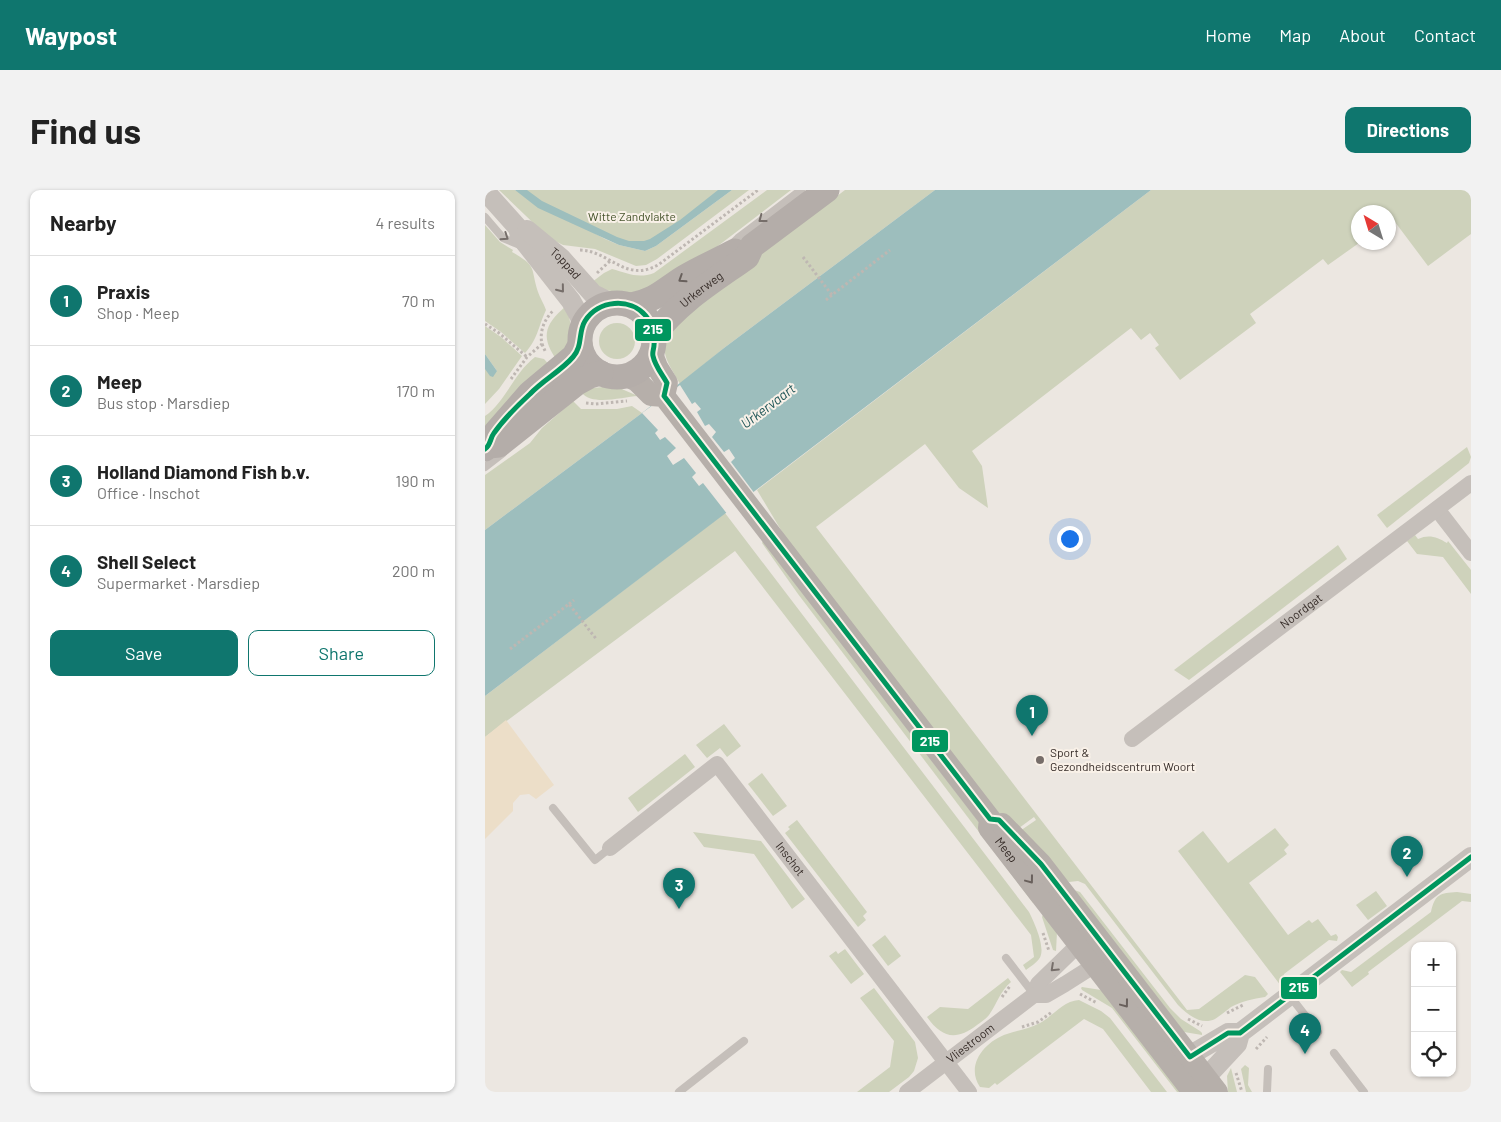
<!DOCTYPE html>
<html lang="en">
<head>
<meta charset="utf-8">
<style>
  :root { --surface:#fff; --page:#f2f2f2; --text:#222; --muted:#767676; --line:#e0e0e0; --accent:#0f766e }
  body { margin:0; font-family:Barlow,sans-serif; background:var(--page); color:var(--text) }
  .controls { position:absolute; right:15px; bottom:15px; display:grid; overflow:hidden; border-radius:10px; box-shadow:0 1px 4px #0004 }
  .controls button { width:45px; height:45px; display:grid; place-items:center; padding:0; border:0; border-bottom:1px solid var(--line); background:var(--surface); color:var(--text); font:25px sans-serif }
  .compass { position:absolute; left:866px; top:15px; width:45px; height:45px; border-radius:50%; background:var(--surface); box-shadow:0 1px 4px #0004; rotate:322deg }
  .you { position:absolute; left:584px; top:348px; width:18px; height:18px; margin:-12px; border:4px solid #fff; border-radius:50%; background:#1a73e8; box-shadow:0 0 0 8px #1a73e833 }
  .badge { display:grid; place-items:center; width:32px; height:32px; border-radius:50%; background:var(--accent); color:#fff; font-size:16px; font-weight:700 }
  .pin { position:absolute; translate:-50% -41px; filter:drop-shadow(0 1px 2px #0008) }
  .pin::after { content:''; position:absolute; top:26px; width:18px; height:15px; background:inherit; clip-path:polygon(0 0,100% 0,50% 100%) }
  .list { margin:0; padding:0; list-style:none }
  h2 { display:flex; justify-content:space-between; align-items:center; height:65px; margin:0; padding:0 20px; font-size:21px }
  h2 small { font-size:16px; font-weight:400; color:var(--muted) }
  .list li { display:grid; grid-template-columns:32px 1fr auto; gap:15px; align-items:center; box-sizing:border-box; height:90px; padding:0 20px; border-top:1px solid var(--line) }
  .list b { display:block; font-size:19px; white-space:nowrap }
  .list p { margin:0; font-size:16px; white-space:nowrap; color:var(--muted) }
  .list em { font-size:16px; font-style:normal; color:var(--muted) }
  .actions { display:flex; gap:10px; padding:15px 20px }
  .actions a { flex:1; padding:11px 0; border:1px solid var(--accent); border-radius:10px; text-align:center; font-size:18px; color:var(--accent) }
  .actions .main { background:var(--accent); color:#fff }
  .icon { flex:none; width:28px; height:28px; fill:none; stroke:currentColor; stroke-width:2; stroke-linecap:round; stroke-linejoin:round }
  .map { position:relative; flex:none; width:986px; height:902px; overflow:hidden; border-radius:10px }
  header { display:flex; align-items:center; gap:30px; box-sizing:border-box; height:70px; padding:0 25px; background:var(--accent); color:#fff }
  header strong { font-size:24px }
  nav { display:flex; gap:28px; margin-inline-start:auto; font-size:18px }
  .intro { display:flex; align-items:center; justify-content:space-between; box-sizing:border-box; height:120px; padding:0 30px }
  h1 { margin:0; font-size:35px }
  .button { padding:12px 22px; border-radius:10px; background:var(--accent); color:#fff; font-size:18px; font-weight:700 }
  main { display:flex; gap:30px; padding:0 30px }
  aside { flex:1; background:var(--surface); border-radius:10px; box-shadow:0 1px 4px #0004 }
  .map>svg:first-child { display:block }
  .green { fill:#ced2bb }
  .sand { fill:#ecdec8 }
  .water { fill:#9dbebd }
  .pier { fill:#ece7e1 }
  .lines { fill:none; stroke-linecap:round; stroke-linejoin:round }
  .path { stroke:#beb7b2; stroke-width:3; stroke-dasharray:2.5 2.5; stroke-linecap:butt }
  .service { stroke:#c5bfba; stroke-width:8 }
  .minor { stroke:#c5bfba; stroke-width:16 }
  .tertiary { stroke:#c5bfba; stroke-width:20 }
  .secondary { stroke:#b6afaa; stroke-width:22 }
  .primary { stroke:#b4ada9; stroke-width:25 }
  .bus-1-casing { stroke:#f9f1e8; stroke-width:9 }
  .bus-1 { stroke:#00965e; stroke-width:5 }
  .oneway { stroke:#766e6a }
  .oneway2 { stroke:#68605c }
  .oneway3 { stroke:#69605c }
  .poi-dot { fill:#766d69; stroke:#f9f1e8; stroke-width:2 }
  .labels { text-anchor:middle; stroke-width:4; stroke-linejoin:round; paint-order:stroke }
  .park-label { font-size:12px; fill:#46542c; stroke:#f9f1e8 }
  .street-label { font-size:12px; fill:#362c28; stroke:#f9f1e8 }
  .poi-label { font-size:12px; fill:#362c28; stroke:#f9f1e8; text-anchor:start }
  .water-label { font-size:14px; font-style:italic; fill:#1e5557; stroke:#f9f1e8 }
  .line-badge { stroke:#f9f1e8; stroke-width:2 }
  .badge-label { font-size:14px; text-anchor:middle; font-weight:bold; fill:#fff }
</style>
</head>
<body>
<header>
<strong>Waypost</strong>
<nav><a>Home</a><a>Map</a><a>About</a><a>Contact</a></nav>
</header>
<div class="intro"><h1>Find us</h1><a class="button">Directions</a></div>
<main>
<aside>
<h2>Nearby<small>4 results</small></h2>
<ul class="list">
<li><span class="badge">1</span><div><b>Praxis</b><p>Shop · Meep</p></div><em>70 m</em></li>
<li><span class="badge">2</span><div><b>Meep</b><p>Bus stop · Marsdiep</p></div><em>170 m</em></li>
<li><span class="badge">3</span><div><b>Holland Diamond Fish b.v.</b><p>Office · Inschot</p></div><em>190 m</em></li>
<li><span class="badge">4</span><div><b>Shell Select</b><p>Supermarket · Marsdiep</p></div><em>200 m</em></li>
</ul>
<div class="actions"><a class="main">Save</a><a>Share</a></div>
</aside>
<div class="map">
<svg width="986" height="902" viewBox="0 0 986 902">
  <rect width="100%" height="100%" fill="#ece7e1"/>
  <g class="green">
    <path d="M14,0h16l90,49 14,6 26,6 11,-5 76,-56h17l-92,69 -11,6 -10,1 -41,-17 -32,-4 -14,-7z"/>
    <path d="M37,0h203l-71,52 -31,2 -88,-42z"/>
    <path d="M282,0h24l-94,72 -63,33 -29,-5 -13,-8 12,-9 8,-4c15,4 26,10 42,4z"/>
    <path d="M360,0h90l-211,158 -44,36c-20,-35 -21,-34 0,-69z"/>
    <path d="M666,0h320v44l-43,32 -36,-48 -3,2v-8h-30v31l-31,22 -5,-6 -73,55 6,9 -76,57 -25,-32 4,-3 -9,-12 -9,7 -10,-12 -159,123 10,15 6,42 -29,-20 -34,-44 -109,83 371,483 12,-1 46,-34 10,2 13,17 -3,3c-12,2 -23,4 -34,10 -5,4 -10,8 -16,12 -14,7 -28,-5 -37,-14l-93,-121 -7,-3 -9,1 -52,-49 19,-13 -2,-3 -19,14 -15,-15 -216,-281 -27,-45z"/>
    <path d="M0,35l15,17 13,8 -1,2c26,15 18,15 26,40 2,6 6,12 8,18 -8,17 -8,29 -21,43l-24,-21 -16,-11z"/>
    <path d="M80,117c11,22 4,35 -7,55 -17,-24 -15,-36 7,-55z"/>
    <circle cx="132" cy="151" r="18"/>
    <path d="M0,136l16,11 21,19 -23,33 -14,15v-35l12,2 -12,-17z"/>
    <path d="M50,167l9,2 8,9 -67,67v-19c21,-15 29,-43 50,-59z"/>
    <path d="M118,197h14l21,9c-15,1 -46,10 -56,-3l10,-5z"/>
    <path d="M88,211l8,8h36l15,-3 10,7 -157,117v-55l45,-32 12,-15z"/>
    <path d="M982,257l4,10 -2,6 -82,65 -10,-13z"/>
    <path d="M240,323l304,399c5,10 18,37 10,47 -3,4 -9,8 -13,11l-3,-5 11,-8 -3,-22 -296,-384 -250,186v-41z"/>
    <path d="M930,345l3,4c11,-5 19,-2 29,4l1,-2 23,29v24l-28,-37 -26,-3 -10,-13z"/>
    <path d="M278,351l278,362h-8l-235,-309 -36,-51z"/>
    <path d="M853,355l9,14 -158,121 -15,-10z"/>
    <path d="M239,534l17,22 -14,11 -7,-9 -13,10 -11,-13z"/>
    <path d="M200,564l10,13 -57,45 -10,-14z"/>
    <path d="M277,583l25,33 -14,10 -25,-32z"/>
    <path d="M312,630l70,92 -4,4 3,4 -8,7 -73,-94 5,-4 -2,-2z"/>
    <path d="M790,638l14,17 -5,5 3,4 -38,29 39,52 21,-15 3,3 6,-4 13,17 5,-2 2,3 -1,4 -8,-1 -45,34 -3,12 -103,-135 25,-20 25,32z"/>
    <path d="M208,642l68,9 44,58 -13,10 -38,-55 -50,-7z"/>
    <path d="M589,700l6,2 90,116 11,11 19,12 2,2v2l-18,-3z"/>
    <path d="M891,701l11,15 -19,14 -12,-15z"/>
    <path d="M972,702l14,2v8l-9,-1 -94,71 1,2 -17,13 -12,-15 2,-2 9,2 80,-60c4,-18 9,-19 26,-20z"/>
    <path d="M558,724l14,18 -1,19 -3,-1 -11,-33z"/>
    <path d="M400,745l16,21 -13,10 -16,-21z"/>
    <path d="M360,759l19,25 -13,10 -22,-28 7,-5 2,3z"/>
    <path d="M523,788l3,4c-11,9 -14,22 -22,33 -3,4 -8,7 -12,10 -21,16 -35,13 -50,-8l13,-10 28,2z"/>
    <path d="M597,797l19,3 84,102h-8l-65,-84 -30,-18 -1,-2z"/>
    <path d="M389,798l41,54 3,16 -4,13 -5,6 -20,15h-32l33,-25 4,-26 -34,-43z"/>
    <path d="M594,810l22,11 9,7 57,74h-16l-48,-63 -19,-10 -87,66 -2,-2 -6,5 -9,-1c-15,-22 5,-46 27,-53 11,-4 22,-5 33,-11 13,-7 23,-22 39,-23z"/>
    <path d="M760,875l4,3 -1,17 4,7h-6l-5,-23z"/>
    <path d="M746,878l6,24h-9l-1,-16z"/>
  </g>
  <path class="sand" d="M21,530l48,65 -18,14 -7,-5 -9,1 -7,8v8l-28,28v-102z"/>
  <g class="water">
    <path d="M30,0h12l15,11 75,36 12,4h15l6,-2 30,-19 38,-30h14l-76,56 -11,5 -26,-6 -81,-37z"/>
    <path d="M450,0h216l-666,506v-166l157,-117 82,-65z"/>
    <path d="M0,164l12,17 -4,6 -3,-1 -5,-7z"/>
  </g>
  <path class="pier" d="M195,195l12,19 3,-2 6,7 -4,3 8,14 4,-2 7,8 -4,5 12,15 5,-3 6,9 -4,4 24,32 -27,21 -25,-32 -4,3 -7,-9 4,-4 -12,-15 -11,7 -6,-9 9,-8 -11,-11 -5,3 -5,-7 3,-3 -16,-17z"/>
  <g class="lines">
    <g class="path">
      <path d="M95,60c30,1 45,33 78,15l100,-75"/>
      <path d="M318,67l29,38 58,-45"/>
      <path d="M112,83l13,-12"/>
      <path d="M341,110l6,-5"/>
      <path d="M0,134l14,9 28,24"/>
      <path d="M57,154l4,9"/>
      <path d="M26,189l16,-22 15,-13c-3,-13 3,-26 12,-34"/>
      <path d="M101,213l9,1 32,-3"/>
      <path d="M84,414l5,-4"/>
      <path d="M25,459l59,-45 28,36"/>
      <path d="M558,743l6,18"/>
      <path d="M595,804l17,9"/>
      <path d="M517,807l8,-11"/>
      <path d="M742,823l16,-8"/>
      <path d="M703,829l14,7"/>
      <path d="M537,837l16,-5 14,-10"/>
      <path d="M771,859l11,-12"/>
      <path d="M751,883l6,19"/>
    </g>
    <g class="service">
      <path d="M0,27l18,21 17,7"/>
      <path d="M245,56l8,-8 63,-48"/>
      <path d="M0,277l18,-14"/>
      <path d="M68,618l42,52 15,-12"/>
      <path d="M521,768l27,35"/>
      <path d="M805,806l28,36"/>
      <path d="M849,863l30,39"/>
      <path d="M194,902l65,-51"/>
      <path d="M782,902l1,-23"/>
    </g>
    <g class="minor">
      <path d="M952,319l34,44"/>
      <path id="s1" d="M647,549l339,-256"/>
      <path id="s2" d="M125,658l107,-84 252,328"/>
      <path d="M549,805l4,-11 37,-36 5,-3 10,-1"/>
      <path id="s3" d="M422,902l127,-97h12l19,-11 30,-19 3,-8"/>
    </g>
    <g class="tertiary">
      <path d="M0,1l33,37 2,8 51,65 9,16 2,10"/>
      <path id="s4" d="M42,40l34,28 32,36 18,9"/>
      <path d="M755,843h-12l-34,20 -4,4 -10,19h25l5,-3 27,-29 3,-11 231,-176"/>
    </g>
    <g class="secondary">
      <path d="M167,164l5,13 10,16 -3,13"/>
      <path id="s5" d="M142,186l10,5 14,14 13,1 326,423 -1,9 204,264"/>
      <path d="M517,634l39,40 176,228"/>
    </g>
    <g class="primary">
      <circle cx="132" cy="150" r="37"/>
      <path d="M146,115c24,-4 33,-15 52,-27 17,-10 35,-18 52,-27"/>
      <path id="s6" d="M169,145c24,-33 61,-55 93,-78l5,-11 75,-56"/>
      <path d="M11,242l34,-39 44,-37 6,-11"/>
      <path d="M0,259l4,-3 10,-1 78,-62 13,-7 11,-3"/>
    </g>
    <defs>
      <path id="bus-1" d="M0,259c6,-4 5,-11 9,-16 10,-14 23,-27 36,-39 13,-14 31,-23 43,-37 10,-11 5,-25 12,-36 13,-21 45,-24 61,-5 7,8 9,19 8,29 0,4 -2,7 -1,11 2,10 9,18 14,27l-3,13 326,423 9,1 42,44 149,193 38,-24h12l231,-176"/>
    </defs>
    <use href="#bus-1" class="bus-1-casing"/>
    <use href="#bus-1" class="bus-1"/>
  </g>
  <defs><path id="oneway-chevron" d="M-2-3.5L2.5 0L-2 3.5" fill="none" stroke-width="1.6" stroke-linecap="round" stroke-linejoin="round" transform="scale(1.25)"/></defs>
  <g class="oneway">
    <use href="#oneway-chevron" transform="translate(277 29) rotate(143)"/>
    <use href="#oneway-chevron" transform="translate(20 47) rotate(34)"/>
    <use href="#oneway-chevron" transform="translate(76 99) rotate(51)"/>
    <use href="#oneway-chevron" transform="translate(569 778) rotate(137)"/>
  </g>
  <use class="oneway2" href="#oneway-chevron" transform="translate(197 89) rotate(147)"/>
  <g class="oneway3">
    <use href="#oneway-chevron" transform="translate(545 690) rotate(53)"/>
    <use href="#oneway-chevron" transform="translate(640 814) rotate(53)"/>
  </g>
  <circle class="poi-dot" cx="555" cy="570" r="5"/>
  <g class="labels">
    <g class="park-label">
      <text x="147" y="31">Witte Zandvlakte</text>
    </g>
    <g class="street-label">
      <text dy="4" stroke="none"><textPath href="#s4" startOffset="51">Toppad</textPath></text>
      <text dy="4" stroke="none"><textPath href="#s6" startOffset="66">Urkerweg</textPath></text>
      <text dy="4" stroke="none"><textPath href="#s1" startOffset="212">Noordgat</textPath></text>
      <text dy="4" stroke="none"><textPath href="#s5" startOffset="615">Meep</textPath></text>
      <text dy="4" stroke="none"><textPath href="#s2" startOffset="256">Inschot</textPath></text>
      <text dy="4" stroke="none"><textPath href="#s3" startOffset="80">Vliestroom</textPath></text>
    </g>
    <g class="poi-label">
      <text x="565" y="567">Sport &amp;<tspan x="565" dy="14">Gezondheidscentrum Woort</tspan></text>
    </g>
    <g class="water-label">
      <text transform="translate(283 216) rotate(-37)" y="5">Urkervaart</text>
    </g>
  </g>
  <g class="line-badge">
    <rect x="149" y="128" width="38" height="24" rx="5" fill="#00965e"/>
    <rect x="426" y="539" width="38" height="24" rx="5" fill="#00965e"/>
    <rect x="795" y="786" width="38" height="24" rx="5" fill="#00965e"/>
  </g>
  <g class="badge-label">
    <text x="168" y="144">215</text>
    <text x="445" y="556">215</text>
    <text x="814" y="802">215</text>
  </g>
</svg>
<div class="controls">
<button>+</button>
<button>−</button>
<button><svg class="icon" aria-label="locate" viewBox="0 0 24 24"><circle cx="12" cy="12" r="6"/><path d="M12 2v4M12 18v4M2 12h4M18 12h4"/></svg></button>
</div>
<svg class="compass" viewBox="-18 -18 36 36"><path d="M0-13l5 13h-10z" fill="#e53935"/><path d="M0 13l5-13h-10z" fill="#767676"/></svg>
<div class="you"></div>
<div class="pin badge" style="left:547px;top:546px">1</div>
<div class="pin badge" style="left:922px;top:687px">2</div>
<div class="pin badge" style="left:194px;top:719px">3</div>
<div class="pin badge" style="left:820px;top:864px">4</div>
</div>
</main>
</body>
</html>
